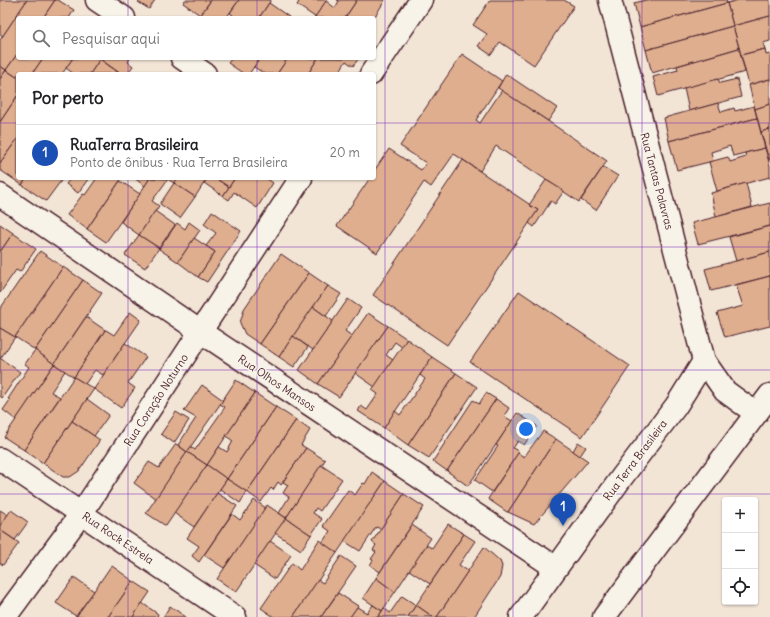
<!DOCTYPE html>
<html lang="pt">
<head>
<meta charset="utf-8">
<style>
  :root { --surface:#fff; --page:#f2f2f2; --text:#202124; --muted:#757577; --line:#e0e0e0; --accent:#d1495b }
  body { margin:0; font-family:Delius,sans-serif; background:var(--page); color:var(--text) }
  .controls { position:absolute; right:12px; bottom:12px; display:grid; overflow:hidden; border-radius:4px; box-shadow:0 1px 3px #0004 }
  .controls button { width:36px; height:36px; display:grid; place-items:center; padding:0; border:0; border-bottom:1px solid var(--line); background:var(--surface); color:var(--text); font:20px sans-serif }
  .you { position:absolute; left:526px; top:429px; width:14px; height:14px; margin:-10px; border:3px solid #fff; border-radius:50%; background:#1a73e8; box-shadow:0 0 0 6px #1a73e833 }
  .badge { display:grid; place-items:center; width:26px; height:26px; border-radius:50%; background:var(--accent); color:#fff; font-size:13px; font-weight:700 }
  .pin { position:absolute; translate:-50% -33px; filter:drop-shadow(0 1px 2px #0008) }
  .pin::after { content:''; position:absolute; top:21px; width:14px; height:12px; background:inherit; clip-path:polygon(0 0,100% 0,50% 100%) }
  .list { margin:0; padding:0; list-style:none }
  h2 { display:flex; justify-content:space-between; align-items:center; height:52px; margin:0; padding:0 16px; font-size:17px }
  h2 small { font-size:13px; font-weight:400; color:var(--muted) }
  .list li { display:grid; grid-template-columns:26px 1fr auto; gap:12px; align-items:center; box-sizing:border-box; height:56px; padding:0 16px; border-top:1px solid var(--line) }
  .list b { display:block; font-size:15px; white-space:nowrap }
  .list p { margin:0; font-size:13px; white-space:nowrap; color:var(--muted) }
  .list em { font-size:13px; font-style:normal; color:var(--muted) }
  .icon { flex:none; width:22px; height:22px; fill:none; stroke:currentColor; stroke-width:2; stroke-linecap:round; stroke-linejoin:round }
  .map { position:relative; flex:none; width:770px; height:617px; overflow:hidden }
  .search { position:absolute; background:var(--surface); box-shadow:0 1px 3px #0004; left:16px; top:16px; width:360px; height:44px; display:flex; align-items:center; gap:10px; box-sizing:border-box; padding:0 14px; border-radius:4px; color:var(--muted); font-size:15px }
  .panel { position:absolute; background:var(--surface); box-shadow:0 1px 3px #0004; left:16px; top:72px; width:360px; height:108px; border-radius:4px }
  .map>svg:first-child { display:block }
  .building { fill:#deae8f; stroke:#4a1f2b }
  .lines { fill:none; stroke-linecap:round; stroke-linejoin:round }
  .street-casing { stroke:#4a1f2b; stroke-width:25 }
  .secondary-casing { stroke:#4a1f2b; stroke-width:25 }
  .street { stroke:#f7f3e8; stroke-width:22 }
  .secondary { stroke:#f7f3e8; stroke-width:22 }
  .grid { fill:none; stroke:#7b2cbf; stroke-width:1; stroke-opacity:0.55 }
  .labels { text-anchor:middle; stroke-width:3; stroke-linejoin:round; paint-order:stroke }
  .street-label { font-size:11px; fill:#4a1f2b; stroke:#f7f3e8 }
</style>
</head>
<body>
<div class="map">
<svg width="770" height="617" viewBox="0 0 770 617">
  <rect width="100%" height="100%" fill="#f2e5d6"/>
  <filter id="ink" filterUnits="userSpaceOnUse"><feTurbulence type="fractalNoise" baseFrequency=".025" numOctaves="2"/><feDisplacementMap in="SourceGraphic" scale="8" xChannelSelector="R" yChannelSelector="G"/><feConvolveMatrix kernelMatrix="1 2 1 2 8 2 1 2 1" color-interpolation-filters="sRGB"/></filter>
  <g filter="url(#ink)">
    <g class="building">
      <path d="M0,0h27l-24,36 -3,-2z"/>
      <path d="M27,0h28l-12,18h-25v35l-12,17 -6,-4v-26z"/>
      <path d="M55,0h3l16,10 -5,8h-26z"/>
      <path d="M140,0h15l-6,9 -11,-7z"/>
      <path d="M185,0h26l-11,15 -17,-12z"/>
      <path d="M211,0h28l-13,18h-27z"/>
      <path d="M239,0h32l-12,18h-28l2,-3 -3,-2z"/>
      <path d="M300,0h27l-12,17 -18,-12z"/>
      <path d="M337,0h20l-12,18h-28l-2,-1 11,-16 9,7 4,-7z"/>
      <path d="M357,0h28l-11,18h-29z"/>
      <path d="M490,0h74l10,6 -40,59 -34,-23 -9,13 -13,-9 9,-12 -14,-9z"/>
      <path d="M646,0h80l1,3 -87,24 -6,-24z"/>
      <path d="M739,0h31v16l-37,10 -6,-23z"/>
      <path d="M269,3l20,14 -1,1h-29z"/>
      <path d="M727,3l6,23 -87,24 -6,-23z"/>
      <path d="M770,16v25l-7,2 2,6 -24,6 -8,-29z"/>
      <path d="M733,26l6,22 -87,25 -6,-23z"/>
      <path d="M739,48l6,24 -87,24 -5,-19 25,-7 -1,-4z"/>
      <path d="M765,49l1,6 4,-1v25l-21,6 -8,-30z"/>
      <path d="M18,53v5h25l-11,16h-14v4l-12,-8z"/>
      <path d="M462,54l40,27 -26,39 4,3 22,-33 105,71 -28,41 -83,-56 -16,25 -26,-17 -23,33 -7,-5 -47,71 -40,-27 33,-48h4v-7l15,-22 32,21 5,-7 -26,-17z"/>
      <path d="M43,58h30l-11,16h-30z"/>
      <path d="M73,58h57l-2,4 5,4 -6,8h-6l-21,-15 -10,15h-16l-8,-6z"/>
      <path d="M232,58h28l-11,16h-5l-16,-11z"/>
      <path d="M260,58h28l-11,16h-12l-11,-7z"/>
      <path d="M288,58h30l-10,16h-31z"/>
      <path d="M318,58h41l-6,8 -7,-5 -8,13h-30z"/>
      <path d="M100,59l20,15h-30z"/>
      <path d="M0,66l6,4 -6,9z"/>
      <path d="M6,70l12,8v17l-18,27v-43z"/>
      <path d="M506,74l51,34 -9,13 -50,-33z"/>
      <path d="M718,79l2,4 17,-4 4,18 -52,14 -5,-23z"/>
      <path d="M770,79v25l-15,5 -6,-24z"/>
      <path d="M18,95v43l-18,25v-41z"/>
      <path d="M718,103l3,9 13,-4 1,3 19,-5 3,12 -88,23 -5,-23z"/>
      <path d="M770,104v25l-9,3 -6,-23z"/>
      <path d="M757,118l8,30 -32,8 -3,-10 -19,6 2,9 -36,9 -8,-29z"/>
      <path d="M770,129v31h-1l-8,-28z"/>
      <path d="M18,138v40h9l-5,7 -22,-15v-7z"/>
      <path d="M765,148l5,18v11l-53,14 -8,-29 19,-5 2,5 16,-5 -1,-4z"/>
      <path d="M463,160l75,50 -91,135 -74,-50z"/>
      <path d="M603,167l15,9 -22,34 -15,-10z"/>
      <path d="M27,178h36l-17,23 -24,-16z"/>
      <path d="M71,178h18l-11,15 -12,-9z"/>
      <path d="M97,178h25l-35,51 -20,-14 16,-21 2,1z"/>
      <path d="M134,178h16l-5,8z"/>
      <path d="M150,178l18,1 -16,22 7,5 -20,29 -18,-13z"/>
      <path d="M166,178h12l-4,5z"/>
      <path d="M178,178h26l2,2 -11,17 -21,-14z"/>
      <path d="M208,178h7l14,9 -6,9 -19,-13z"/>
      <path d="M215,178h20l-6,9z"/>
      <path d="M235,178h31l7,5 -16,25 -23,-16 -5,8 -6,-4z"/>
      <path d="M546,180l18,11 -9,13 -4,-3 -17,26 -5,-4 9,-13 -9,-5z"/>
      <path d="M120,181l20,13 -34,48 -19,-13z"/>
      <path d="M174,183l21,14 -15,21 -20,-14z"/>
      <path d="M746,183l6,24 -36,10 -5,-24z"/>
      <path d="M770,203v23l-72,18 -6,-21z"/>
      <path d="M155,211l20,14 -16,23 -20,-13z"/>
      <path d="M212,211l29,20 -34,51 -9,-5 17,-25 -9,-6 10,-13 -12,-9z"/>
      <path d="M189,222l11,8 -22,32 -19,-13 18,-26 8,6z"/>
      <path d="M0,224l13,9 -13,19z"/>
      <path d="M770,226v26l-34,9 -7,-24z"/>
      <path d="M13,233l23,16 -16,23 -4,-2 -16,23v-41z"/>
      <path d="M139,235l20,13 -14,20 -20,-13z"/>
      <path d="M194,238l21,14 -17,25 -20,-15z"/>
      <path d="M40,251l23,16 -48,70 -15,-9v-19z"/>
      <path d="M770,252v24l-59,15 -6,-22z"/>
      <path d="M281,254l28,19 -49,71 -15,-10 -5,-11 4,-14z"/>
      <path d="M63,267l20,13 -48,70 -20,-13z"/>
      <path d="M309,273l19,13 -49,71 -19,-13z"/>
      <path d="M770,276v50l-45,11 -8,-24 26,-7 -7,-21z"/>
      <path d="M83,280l19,13 -48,71 -19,-14z"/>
      <path d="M328,286l13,8 -15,22 -13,-9z"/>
      <path d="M519,291l111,75 -48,71 -112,-75z"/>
      <path d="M348,299l13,9 -16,23 7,5 -34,48 -19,-14z"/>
      <path d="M313,307l20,14 -20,29 -20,-14z"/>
      <path d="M130,312l11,8 -38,55 -8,-5 -10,14 -11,-7 31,-47h1l8,5z"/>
      <path d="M368,313l20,13 -49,71 -21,-13z"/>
      <path d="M86,317l19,13 -31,47 -20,-13z"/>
      <path d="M388,326l19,13 -5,8 -7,-5 -9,13 7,5 -18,27 -20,-14z"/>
      <path d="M0,328l15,9 -15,22z"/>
      <path d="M293,336l15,11 -14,20 -15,-10z"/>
      <path d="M407,339l25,18 -48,71 -26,-17 3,-5 6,4 11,-16 -6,-4z"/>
      <path d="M125,343l21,14 -18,26 7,5 -14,20 -27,-19z"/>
      <path d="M35,350l19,14 -38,56 -13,-10 7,-10 -2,-1 21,-32 -4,-3z"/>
      <path d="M432,357l24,16 -48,72 -24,-17 11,-17 5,4 25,-36 -5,-4z"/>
      <path d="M0,358l20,14 -18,26 -2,-2z"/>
      <path d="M54,364l11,7 -14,21 9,5 -36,53 -20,-13z"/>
      <path d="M456,373l21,14 -48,71 -21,-13z"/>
      <path d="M74,377l20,12 -51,74 -19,-13z"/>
      <path d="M236,380l19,13 -48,72 -20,-13 4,-5 4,3 30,-43 -5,-3z"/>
      <path d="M202,385l21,15 -36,52 -9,-7 18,-27 -12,-7z"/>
      <path d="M255,393l21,14 -49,72 -20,-14 12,-18 8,5 6,-11 -7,-5z"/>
      <path d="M486,393l10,6 -49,72 -14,-10 40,-61 6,4z"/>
      <path d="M87,399l22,16 -15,21 -22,-15z"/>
      <path d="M496,399l13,9 -5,8 8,5 -44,65 -21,-15z"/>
      <path d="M276,407l20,13 -49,72 -20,-13z"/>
      <path d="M176,412l13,8 -15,23 -13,-9z"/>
      <path d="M517,413l20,13 -13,19 -6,-4 -5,7 6,4 -27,40 -17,-12 23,-34 -2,-1z"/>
      <path d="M296,420l14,10 -9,15 5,3 -25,37 -3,-3 -5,8 -2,-2 -10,14 -14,-10z"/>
      <path d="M72,421l28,19 -21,31 -9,6h-7l-20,-14z"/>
      <path d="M543,431l13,8 -48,73h-1l-19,-13 30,-46 6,4z"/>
      <path d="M556,439l32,22 -54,63 -26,-12z"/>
      <path d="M578,442l8,5 -6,9 -7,-5z"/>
      <path d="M176,444l11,8 -31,47 -22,-16 15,-21 10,6z"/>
      <path d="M306,448l19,12 -39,58 -7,-5 10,-16 -6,-4 5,-8 -5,-3z"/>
      <path d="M187,452l20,13 -41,61 -20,-13z"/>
      <path d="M207,465l20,14 -33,48 -20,-14z"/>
      <path d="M321,465l21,14 -22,32 -4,-3 -3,5 9,6 -11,16 -25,-17z"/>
      <path d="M372,472l13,9 -48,72 -15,-10 8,-12 -7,-5 25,-36 7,5 8,-12 2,1z"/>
      <path d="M227,479l20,13 -7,11 -20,-14z"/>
      <path d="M385,481l19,13 -23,35 -5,-2 -16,24 -16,-10z"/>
      <path d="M217,493l20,13 -38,56 -7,-6 7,-10 -12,-8z"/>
      <path d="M404,494l20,13 -44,65 -10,-7 3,-5 -2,-1 5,-7 -3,-2 3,-5 -4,-3z"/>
      <path d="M254,500l12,8 -42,60 -20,-13 28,-41 8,6z"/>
      <path d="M267,505l19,13 -50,74 -19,-13z"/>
      <path d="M0,510l8,5 -8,11z"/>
      <path d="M11,510l17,12 -13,18 -15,-10v-4z"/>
      <path d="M286,518l25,17 -10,15 -26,-17z"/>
      <path d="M448,524l16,10 -34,50 -21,-14 17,-25 6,3z"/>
      <path d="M412,525l19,13 -36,54 -19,-14z"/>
      <path d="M0,530l19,13 -16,22 -3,-2z"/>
      <path d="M464,534l11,7 -16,24 9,6 -31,46h-4l-17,-12z"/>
      <path d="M319,540l18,13 -44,64h-19l-13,-9 31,-45 8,7z"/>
      <path d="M270,541l21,14 -16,24 -21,-14z"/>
      <path d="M484,547l16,14 2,5 -2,11 -26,40h-37z"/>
      <path d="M341,556l15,10 -35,51h-28l25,-37 5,3z"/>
      <path d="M111,566h1l21,15 -25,36h-32z"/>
      <path d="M74,577l20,14 -18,25 -20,-13z"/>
      <path d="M376,578l19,14 -13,19 -19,-13z"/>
      <path d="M133,581l17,11 -17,25h-25z"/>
      <path d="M338,593l20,13 -8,11h-29z"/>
      <path d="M402,596l14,9 -8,12h-30l6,-9 6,5z"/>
      <path d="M142,603l16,11 -1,3h-24z"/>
      <path d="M373,605l9,6 -4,6h-28l7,-10 10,6z"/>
      <path d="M416,605l17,12h-25z"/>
      <path d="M170,606l16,11h-23z"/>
    </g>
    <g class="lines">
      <defs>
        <g id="street">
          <path d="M97,0l27,18"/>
          <path d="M182,58l23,16"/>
          <path d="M371,74l50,-74"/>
          <path d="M0,195l201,137 355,236"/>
          <path d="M704,361l21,30 15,11 16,11"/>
          <path d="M0,459l235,158"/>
          <path d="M5,617l76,-103 220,-336"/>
          <path d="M604,617l166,-222"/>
        </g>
        <path id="secondary" d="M521,617l101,-140 54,-71 28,-45 -94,-361"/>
      </defs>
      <use href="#street" class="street-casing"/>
      <use href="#secondary" class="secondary-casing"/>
      <use href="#street" class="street"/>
      <use href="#secondary" class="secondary"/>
    </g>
  </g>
  <path class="grid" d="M128,0v18M257,0v18M385,0v617M513,0v617M642,0v617M128,58v16M257,58v16M0,123h18M374,123h396M128,178v439M257,178v439M0,247h770M0,370h770M0,494h770"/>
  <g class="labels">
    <g class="street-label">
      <text transform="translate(657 181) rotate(75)" y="4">Rua Tantas Palavras</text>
      <text transform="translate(277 383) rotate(34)" y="4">Rua Olhos Mansos</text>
      <text transform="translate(156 400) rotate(-57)" y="4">Rua Coração Noturno</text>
      <text transform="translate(635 460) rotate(-53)" y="4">Rua Terra Brasileira</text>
      <text transform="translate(118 538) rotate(34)" y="4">Rua Rock Estrela</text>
    </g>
  </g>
</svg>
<div class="controls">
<button>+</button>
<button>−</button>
<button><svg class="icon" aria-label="locate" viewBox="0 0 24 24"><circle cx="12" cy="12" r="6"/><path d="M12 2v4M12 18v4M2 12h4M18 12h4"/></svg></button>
</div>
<div class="you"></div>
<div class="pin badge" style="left:563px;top:526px;background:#1a4fb4">1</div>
<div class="search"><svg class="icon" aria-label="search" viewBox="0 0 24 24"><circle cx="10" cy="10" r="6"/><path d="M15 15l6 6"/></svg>Pesquisar aqui</div>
<section class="panel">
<h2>Por perto<small></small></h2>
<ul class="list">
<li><span class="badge" style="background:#1a4fb4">1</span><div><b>RuaTerra Brasileira</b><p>Ponto de ônibus · Rua Terra Brasileira</p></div><em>20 m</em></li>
</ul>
</section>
</div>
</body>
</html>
